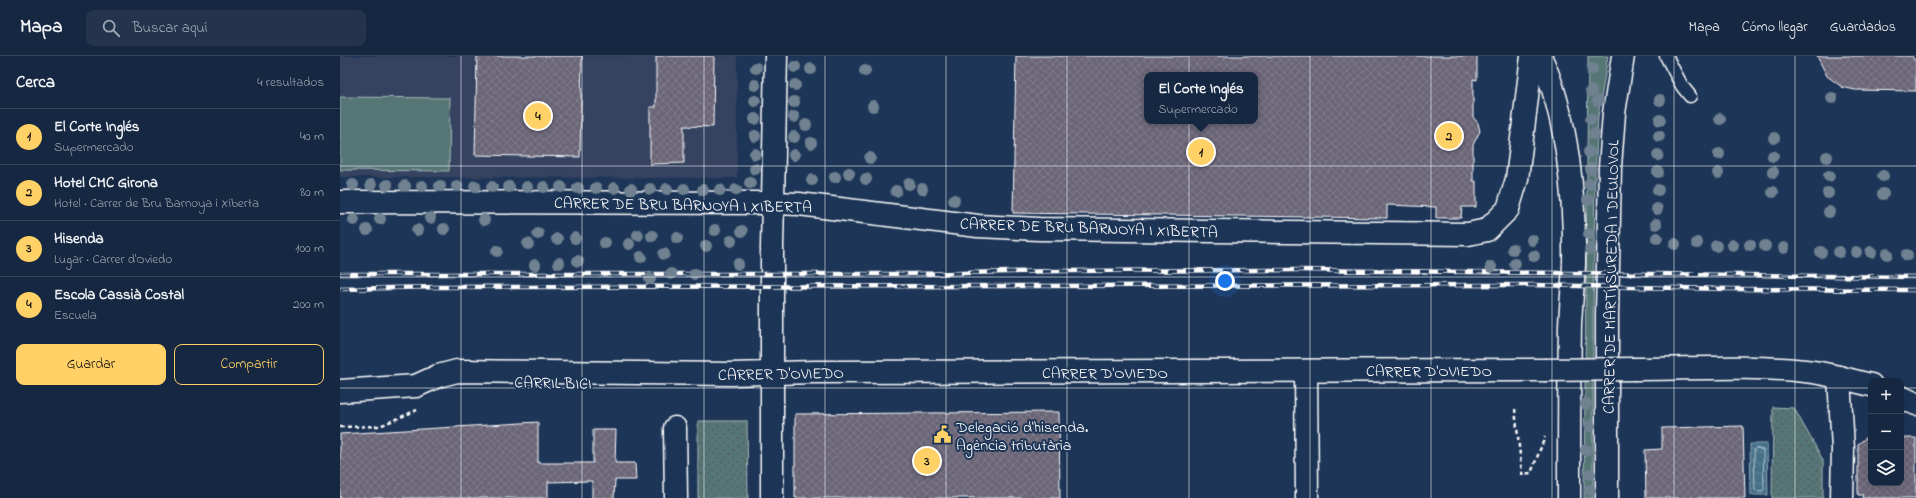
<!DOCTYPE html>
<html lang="es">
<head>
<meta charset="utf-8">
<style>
  :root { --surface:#162841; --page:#23344c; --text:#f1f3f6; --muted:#9ea6b1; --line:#35445a; --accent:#ffd166 }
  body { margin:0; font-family:"Indie Flower",sans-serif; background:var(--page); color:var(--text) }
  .controls { position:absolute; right:12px; bottom:12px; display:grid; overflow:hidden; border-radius:8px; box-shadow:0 4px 16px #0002 }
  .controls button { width:36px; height:36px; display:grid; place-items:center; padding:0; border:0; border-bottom:1px solid var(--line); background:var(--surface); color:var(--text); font:20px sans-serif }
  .you { position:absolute; left:885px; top:225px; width:14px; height:14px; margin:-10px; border:3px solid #fff; border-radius:50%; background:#1a73e8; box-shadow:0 0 0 6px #1a73e833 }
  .badge { display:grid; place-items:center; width:26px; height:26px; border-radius:50%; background:var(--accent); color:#111; font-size:13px; font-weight:700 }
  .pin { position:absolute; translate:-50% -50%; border:2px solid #fff; box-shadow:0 1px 4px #0006 }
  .popup { position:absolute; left:804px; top:16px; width:114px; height:52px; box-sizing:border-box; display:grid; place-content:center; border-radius:8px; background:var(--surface); filter:drop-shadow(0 1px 3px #0005); font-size:13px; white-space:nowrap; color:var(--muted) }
  .popup b { font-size:15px; color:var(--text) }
  .popup::after { content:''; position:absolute; left:50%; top:100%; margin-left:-8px; border:8px solid transparent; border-top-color:var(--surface) }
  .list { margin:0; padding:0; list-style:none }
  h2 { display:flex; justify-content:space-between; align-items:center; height:52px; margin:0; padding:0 16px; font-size:17px }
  h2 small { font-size:13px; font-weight:400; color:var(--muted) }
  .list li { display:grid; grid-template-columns:26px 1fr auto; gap:12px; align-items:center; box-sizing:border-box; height:56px; padding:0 16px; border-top:1px solid var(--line) }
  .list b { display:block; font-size:15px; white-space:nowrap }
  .list p { margin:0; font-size:13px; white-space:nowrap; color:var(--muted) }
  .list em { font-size:13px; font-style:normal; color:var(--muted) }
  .actions { display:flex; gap:8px; padding:12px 16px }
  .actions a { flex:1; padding:9px 0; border:1px solid var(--accent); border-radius:8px; text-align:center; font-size:14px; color:var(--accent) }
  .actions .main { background:var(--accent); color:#111 }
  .icon { flex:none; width:22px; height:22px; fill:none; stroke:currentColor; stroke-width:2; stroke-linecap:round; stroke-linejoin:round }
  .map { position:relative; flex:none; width:1576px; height:442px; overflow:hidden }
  header { display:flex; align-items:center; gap:24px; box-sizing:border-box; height:56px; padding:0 20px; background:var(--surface); border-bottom:1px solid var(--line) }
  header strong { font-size:19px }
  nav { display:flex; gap:22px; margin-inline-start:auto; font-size:14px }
  .search { width:280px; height:36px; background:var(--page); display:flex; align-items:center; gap:10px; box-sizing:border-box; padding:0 14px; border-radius:8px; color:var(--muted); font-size:15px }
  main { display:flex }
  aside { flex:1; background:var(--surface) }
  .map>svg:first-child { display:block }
  .built { fill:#344361 }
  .park { fill:url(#park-dots); stroke:#aababa }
  .garden { fill:#567574; stroke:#aababa }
  .water { fill:url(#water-waves); stroke:#8fa9b8 }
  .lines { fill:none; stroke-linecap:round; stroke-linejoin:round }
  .shore { stroke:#b4c5cf; stroke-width:1 }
  .building { fill:url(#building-cross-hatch); stroke:#fff; fill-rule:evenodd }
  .lane-casing { stroke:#fff; stroke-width:15 }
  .street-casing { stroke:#fff; stroke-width:25 }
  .secondary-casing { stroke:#fff; stroke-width:25 }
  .path { stroke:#fff; stroke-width:2.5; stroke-dasharray:4 3; stroke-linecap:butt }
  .lane { stroke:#1d3557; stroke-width:12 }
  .street { stroke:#1d3557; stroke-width:22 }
  .secondary { stroke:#1d3557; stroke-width:22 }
  .rail-casing { stroke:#fff; stroke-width:4.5 }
  .rail { stroke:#1d3557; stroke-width:3; stroke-dasharray:9; stroke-linecap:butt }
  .secondary-bridge-casing { stroke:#fff; stroke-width:25; stroke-linecap:butt }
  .secondary-bridge { stroke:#1d3557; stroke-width:22 }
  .tree { fill:#708291 }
  .grid { fill:none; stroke:#fff; stroke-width:1; stroke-opacity:0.55 }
  .labels { text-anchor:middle; stroke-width:4; stroke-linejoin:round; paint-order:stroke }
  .street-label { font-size:16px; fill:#fff; stroke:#1d3557 }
  .poi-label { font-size:16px; fill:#fff; stroke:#1d3557; text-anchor:start }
</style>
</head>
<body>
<header>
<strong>Mapa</strong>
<div class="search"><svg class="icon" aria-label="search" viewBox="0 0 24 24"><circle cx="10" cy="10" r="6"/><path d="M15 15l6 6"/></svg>Buscar aquí</div>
<nav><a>Mapa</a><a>Cómo llegar</a><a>Guardados</a></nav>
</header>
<main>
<aside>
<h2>Cerca<small>4 resultados</small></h2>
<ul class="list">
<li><span class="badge">1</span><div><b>El Corte Inglés</b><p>Supermercado</p></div><em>40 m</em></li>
<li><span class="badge">2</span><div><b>Hotel CMC Girona</b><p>Hotel · Carrer de Bru Barnoya i Xiberta</p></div><em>80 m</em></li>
<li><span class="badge">3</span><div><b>Hisenda</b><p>Lugar · Carrer d'Oviedo</p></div><em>100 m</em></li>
<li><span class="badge">4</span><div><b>Escola Cassià Costal</b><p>Escuela</p></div><em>200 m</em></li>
</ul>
<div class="actions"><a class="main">Guardar</a><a>Compartir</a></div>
</aside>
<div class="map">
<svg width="1576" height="442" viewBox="0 0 1576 442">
  <defs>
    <pattern id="park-dots" width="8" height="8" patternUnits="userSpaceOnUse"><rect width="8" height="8" fill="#567574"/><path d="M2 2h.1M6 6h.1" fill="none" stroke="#505e5e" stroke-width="1.8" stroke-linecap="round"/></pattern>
    <pattern id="water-waves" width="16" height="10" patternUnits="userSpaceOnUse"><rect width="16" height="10" fill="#446f88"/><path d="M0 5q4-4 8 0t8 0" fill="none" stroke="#60859a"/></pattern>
    <pattern id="building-cross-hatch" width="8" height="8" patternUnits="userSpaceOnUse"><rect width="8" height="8" fill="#6a6577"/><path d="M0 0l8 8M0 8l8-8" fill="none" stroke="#807c8b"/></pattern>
  </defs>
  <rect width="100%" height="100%" fill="#1d3557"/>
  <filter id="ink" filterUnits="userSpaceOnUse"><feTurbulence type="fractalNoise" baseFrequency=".025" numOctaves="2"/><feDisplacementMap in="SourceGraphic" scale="8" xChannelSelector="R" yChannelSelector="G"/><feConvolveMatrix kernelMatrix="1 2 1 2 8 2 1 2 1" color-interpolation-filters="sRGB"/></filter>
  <g filter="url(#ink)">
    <path class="built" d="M0,0h397v122l-397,-1z"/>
    <g class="park">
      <path d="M1433,351l21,1 29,52v38h-51z"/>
      <path d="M358,365h49l1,77h-50z"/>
    </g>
    <g class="garden">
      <path d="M1248,0h20l-10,61 -3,60 -2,142v179h-9z"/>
      <path d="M0,41l110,1 -1,73 -109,-1z"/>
    </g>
    <path class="water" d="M1410,388h17l1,51h-17z"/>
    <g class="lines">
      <path class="shore" d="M1416,392l7,2 1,39 -2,2 -7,-1 -1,-40z"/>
    </g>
    <g class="building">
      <path d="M137,0h105l-2,101 -105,-2z"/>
      <path d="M316,0h58l-1,71 -29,-1v37l-34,1v-57h6z"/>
      <path d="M676,0h461v24l-4,-1v38l5,6 2,8 -7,14v36h3v26h-14l-1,11h-25v-11l-49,-2v13l-374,-5zM807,19h108v46h-108z"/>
      <path d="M1477,0h95l4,6v29l-61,-1 -13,-3 -15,-11z"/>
      <path d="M719,356l1,86h-265v-84z"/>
      <path d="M198,366v41h55v-33h23l-1,33h20l1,17h-21l-1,18h-22v-17l-44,1v16h-208v-64z"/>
      <path d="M1403,370l2,72h-99l-1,-48 17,-1v-21z"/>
      <path d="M1527,381h4v46h30v-45h15v60h-54l1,-3h-5v-51z"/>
    </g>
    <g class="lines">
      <defs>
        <path id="lane" d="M1326,0l16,30 8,10"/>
        <g id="street">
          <path d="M1200,0c28,59 35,143 34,208 -1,20 -3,41 -4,61 -1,58 -1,115 -1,173"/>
          <path d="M0,146l435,1 24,1 179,22 61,3 429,5 19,-4 21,-21 9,-30 15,-123"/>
          <path d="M966,315l1,127"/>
          <path d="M1499,321l4,72 -1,49"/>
          <path d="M335,372l1,70"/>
          <path d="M432,442v-251l4,-191"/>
          <path d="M1267,442v-182l3,-149 4,-54 9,-57"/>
        </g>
        <g id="secondary">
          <path d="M1295,313c56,0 114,-4 170,2 23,2 44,9 66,14"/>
          <path d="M0,335l76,-5 22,-10 19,-5 274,3 84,-2 729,-2"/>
          <path d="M1561,341l15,7"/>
        </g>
      </defs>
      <use href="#lane" class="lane-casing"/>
      <use href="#street" class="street-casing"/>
      <use href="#secondary" class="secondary-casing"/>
      <g class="path">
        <path d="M1175,353l7,65 9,-1 14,-36"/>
        <path d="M0,371l40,-1 37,-16"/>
      </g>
      <use href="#lane" class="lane"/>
      <use href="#street" class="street"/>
      <use href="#secondary" class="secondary"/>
      <defs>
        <g id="rail">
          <path d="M0,218h572l149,-3 235,-1 620,7"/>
          <path d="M0,233l99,-2 1093,-2 197,4 187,1"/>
        </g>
      </defs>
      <use href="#rail" class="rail-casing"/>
      <use href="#rail" class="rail"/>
      <defs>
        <path id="secondary-bridge" d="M1204,314l91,-1"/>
      </defs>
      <use href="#secondary-bridge" class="secondary-bridge-casing"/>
      <use href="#secondary-bridge" class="secondary-bridge"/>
    </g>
    <g class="tree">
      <circle cx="455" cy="11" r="6"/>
      <circle cx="416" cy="12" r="6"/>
      <circle cx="471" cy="13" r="6"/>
      <circle cx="1252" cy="13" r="6"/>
      <circle cx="525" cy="15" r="6"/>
      <circle cx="415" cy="29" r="6"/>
      <circle cx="455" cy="29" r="6"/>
      <circle cx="1251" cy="35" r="6"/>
      <circle cx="1492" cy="42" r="6"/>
      <circle cx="1320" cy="44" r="6"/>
      <circle cx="415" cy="45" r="6"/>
      <circle cx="1258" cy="45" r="6"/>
      <circle cx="454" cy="46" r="6"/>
      <circle cx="533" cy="50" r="6"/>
      <circle cx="454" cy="61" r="6"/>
      <circle cx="415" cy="63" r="6"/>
      <circle cx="1251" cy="63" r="6"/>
      <circle cx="1380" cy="63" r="6"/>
      <circle cx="1320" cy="64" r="6"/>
      <circle cx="466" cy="69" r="6"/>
      <circle cx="1254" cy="78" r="6"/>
      <circle cx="415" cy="80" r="6"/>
      <circle cx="1319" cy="80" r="6"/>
      <circle cx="454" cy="81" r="6"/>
      <circle cx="1434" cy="82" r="6"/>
      <circle cx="471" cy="87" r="6"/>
      <circle cx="1249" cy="96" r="6"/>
      <circle cx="415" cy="98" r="6"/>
      <circle cx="1379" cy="98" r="6"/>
      <circle cx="454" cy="99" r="6"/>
      <circle cx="1318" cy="99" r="6"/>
      <circle cx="1433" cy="100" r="6"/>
      <circle cx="1487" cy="101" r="6"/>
      <circle cx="530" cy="102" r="6"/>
      <circle cx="415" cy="113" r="6"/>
      <circle cx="1251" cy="113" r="6"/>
      <circle cx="1318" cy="116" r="6"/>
      <circle cx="1433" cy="116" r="6"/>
      <circle cx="509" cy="117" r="6"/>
      <circle cx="1378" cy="117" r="6"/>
      <circle cx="1489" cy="120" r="6"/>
      <circle cx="1543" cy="120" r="6"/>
      <circle cx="495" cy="121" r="6"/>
      <circle cx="526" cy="123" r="6"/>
      <circle cx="472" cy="124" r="6"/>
      <circle cx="410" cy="127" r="6"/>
      <circle cx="569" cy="128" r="6"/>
      <circle cx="1249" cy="128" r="6"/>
      <circle cx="13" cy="129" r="6"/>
      <circle cx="31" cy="129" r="6"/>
      <circle cx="47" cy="129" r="6"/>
      <circle cx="65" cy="130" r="6"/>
      <circle cx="82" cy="130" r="6"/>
      <circle cx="100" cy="130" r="6"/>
      <circle cx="117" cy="130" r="6"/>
      <circle cx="135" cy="130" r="6"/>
      <circle cx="152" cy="131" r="6"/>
      <circle cx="169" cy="131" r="6"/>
      <circle cx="187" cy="131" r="6"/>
      <circle cx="204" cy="131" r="6"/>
      <circle cx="221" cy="131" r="6"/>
      <circle cx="238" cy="132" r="6"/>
      <circle cx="256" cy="132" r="6"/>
      <circle cx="274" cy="132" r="6"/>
      <circle cx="291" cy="133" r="6"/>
      <circle cx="310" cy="133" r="6"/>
      <circle cx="327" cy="133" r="6"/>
      <circle cx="344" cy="133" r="6"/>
      <circle cx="582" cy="133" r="6"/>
      <circle cx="363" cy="134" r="6"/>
      <circle cx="380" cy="134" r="6"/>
      <circle cx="396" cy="134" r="6"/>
      <circle cx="1318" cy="134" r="6"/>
      <circle cx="556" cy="135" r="6"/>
      <circle cx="1433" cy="136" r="6"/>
      <circle cx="1488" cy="137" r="6"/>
      <circle cx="1543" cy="138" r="6"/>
      <circle cx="614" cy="144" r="6"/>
      <circle cx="1248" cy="144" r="6"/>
      <circle cx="1317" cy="153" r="6"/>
      <circle cx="1489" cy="156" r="6"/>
      <circle cx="90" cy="162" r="6"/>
      <circle cx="40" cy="163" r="6"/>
      <circle cx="14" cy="164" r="6"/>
      <circle cx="144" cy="164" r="6"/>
      <circle cx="1316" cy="168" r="6"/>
      <circle cx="104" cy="173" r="6"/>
      <circle cx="27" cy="174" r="6"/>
      <circle cx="77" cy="174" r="6"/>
      <circle cx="375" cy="174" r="6"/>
      <circle cx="402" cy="175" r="6"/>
      <circle cx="198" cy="178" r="6"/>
      <circle cx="1249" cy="178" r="6"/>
      <circle cx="298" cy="179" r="6"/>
      <circle cx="312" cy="180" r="6"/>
      <circle cx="235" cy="182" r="6"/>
      <circle cx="337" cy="182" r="6"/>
      <circle cx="1317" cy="182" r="6"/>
      <circle cx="217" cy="183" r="6"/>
      <circle cx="1192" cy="184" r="6"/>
      <circle cx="391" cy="185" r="6"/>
      <circle cx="265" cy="187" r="6"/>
      <circle cx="1357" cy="187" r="6"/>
      <circle cx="188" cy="188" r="6"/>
      <circle cx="289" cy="188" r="6"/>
      <circle cx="1335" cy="188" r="6"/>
      <circle cx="1393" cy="189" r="6"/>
      <circle cx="1410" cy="189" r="6"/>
      <circle cx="366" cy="190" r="6"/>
      <circle cx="1376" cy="190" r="6"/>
      <circle cx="1425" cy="190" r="6"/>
      <circle cx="1444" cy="192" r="6"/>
      <circle cx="1173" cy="193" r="6"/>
      <circle cx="1250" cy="193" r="6"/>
      <circle cx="157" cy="195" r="6"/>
      <circle cx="1481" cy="196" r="6"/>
      <circle cx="1499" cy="196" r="6"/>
      <circle cx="1516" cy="196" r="6"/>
      <circle cx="1531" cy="196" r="6"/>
      <circle cx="324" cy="198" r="6"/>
      <circle cx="1547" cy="198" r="6"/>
      <circle cx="1567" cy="199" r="6"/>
      <circle cx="1194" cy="200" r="6"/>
      <circle cx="301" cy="201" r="6"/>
      <circle cx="238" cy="205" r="6"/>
      <circle cx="219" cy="207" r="6"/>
      <circle cx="398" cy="208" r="6"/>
      <circle cx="1175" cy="208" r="6"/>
      <circle cx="195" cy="209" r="6"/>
      <circle cx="1151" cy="211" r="6"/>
      <circle cx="331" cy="218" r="6"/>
      <circle cx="355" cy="218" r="6"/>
      <circle cx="310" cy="223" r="6"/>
      <circle cx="1246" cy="348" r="6"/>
      <circle cx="1250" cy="370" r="6"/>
      <circle cx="1246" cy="394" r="6"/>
      <circle cx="1250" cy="418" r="6"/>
      <circle cx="1250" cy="434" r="6"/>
    </g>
  </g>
  <path class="grid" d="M121,0v442M242,0v442M364,0v442M485,0v442M606,0v442M727,0v442M849,0v442M970,0v442M1091,0v442M1212,0v442M1334,0v442M1455,0v442M0,110h1576M0,221h1576M0,332h1531M1561,332h15"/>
  <defs>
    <symbol id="civic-bare" viewBox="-9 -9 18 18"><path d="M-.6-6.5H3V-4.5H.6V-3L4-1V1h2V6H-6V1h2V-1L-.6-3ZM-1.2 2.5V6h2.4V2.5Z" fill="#ffd166" stroke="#1d3557" stroke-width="2.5" paint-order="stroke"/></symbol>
  </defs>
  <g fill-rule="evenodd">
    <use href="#civic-bare" x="590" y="366" width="25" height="25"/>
  </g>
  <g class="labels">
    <g class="street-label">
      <text transform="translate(343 148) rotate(1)" y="6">CARRER DE BRU BARNOYA I XIBERTA</text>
      <text transform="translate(749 171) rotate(2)" y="6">CARRER DE BRU BARNOYA I XIBERTA</text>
      <text transform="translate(1270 221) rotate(-89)" y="6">CARRER DE MARTÍ SUREDA I DEULOVOL</text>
      <text x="1089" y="320">CARRER D'OVIEDO</text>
      <text x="765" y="322">CARRER D'OVIEDO</text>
      <text transform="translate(441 317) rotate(-1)" y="6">CARRER D'OVIEDO</text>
      <text transform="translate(213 326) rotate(1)" y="6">CARRIL BICI</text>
    </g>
    <g class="poi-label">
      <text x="616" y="376">Delegació d'hisenda.<tspan x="616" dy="18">Agència tributària</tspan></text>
    </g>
  </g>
</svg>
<div class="controls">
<button>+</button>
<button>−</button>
<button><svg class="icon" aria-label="layers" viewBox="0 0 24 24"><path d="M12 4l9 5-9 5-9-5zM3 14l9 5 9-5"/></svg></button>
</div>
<div class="you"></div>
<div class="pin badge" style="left:861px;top:96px">1</div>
<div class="popup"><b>El Corte Inglés</b>Supermercado</div>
<div class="pin badge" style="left:1109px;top:80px">2</div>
<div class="pin badge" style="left:587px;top:405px">3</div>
<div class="pin badge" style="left:198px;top:60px">4</div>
</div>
</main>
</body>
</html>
